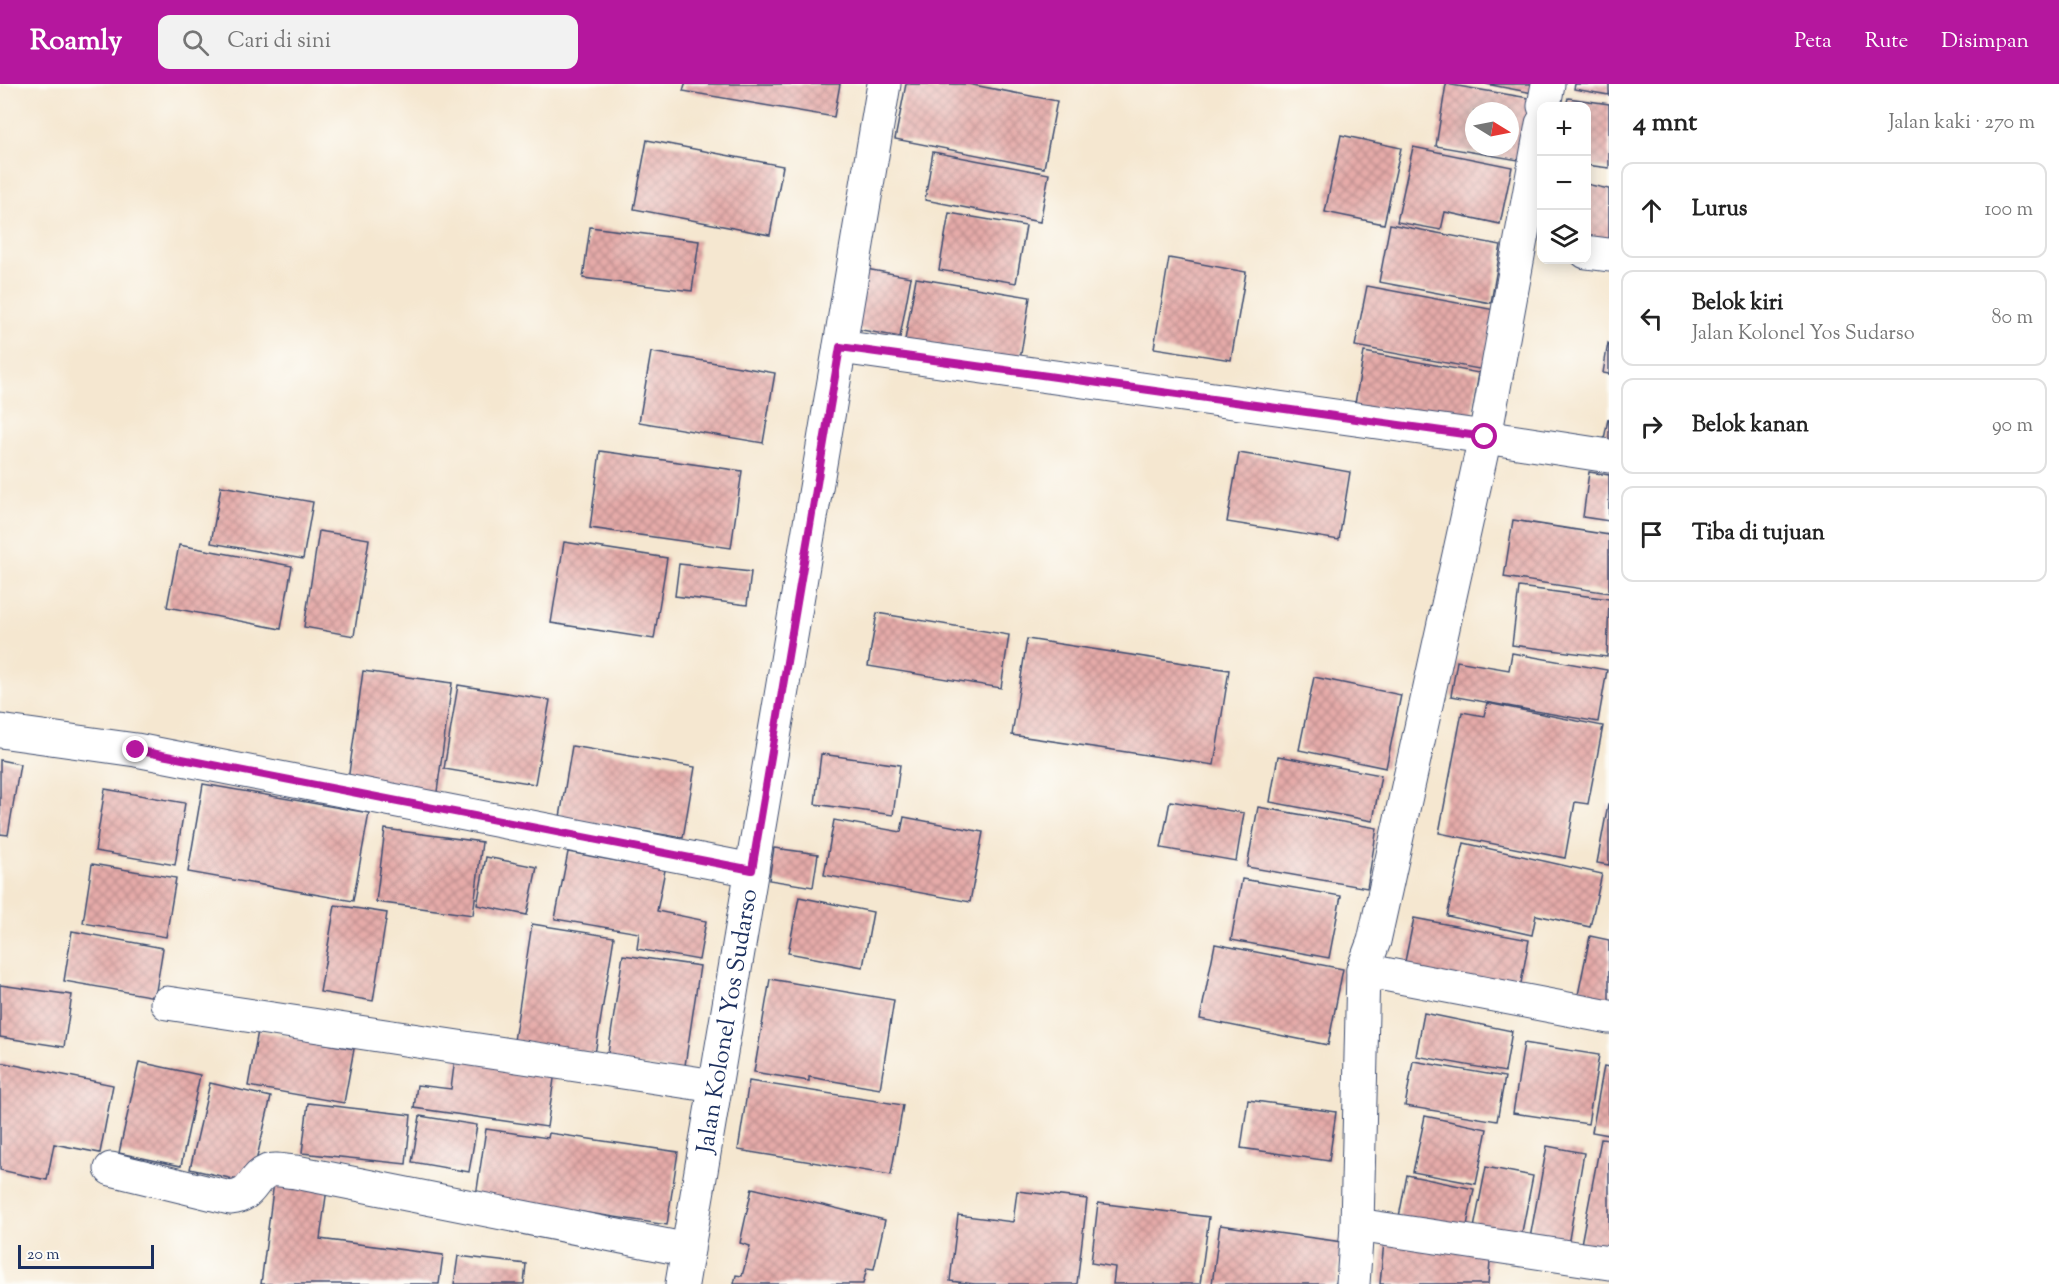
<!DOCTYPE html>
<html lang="id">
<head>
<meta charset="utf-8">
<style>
  :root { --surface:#fff; --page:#f2f2f2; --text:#222; --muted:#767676; --line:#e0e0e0; --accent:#b5179e }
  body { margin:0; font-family:"Sorts Mill Goudy",serif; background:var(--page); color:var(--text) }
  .controls { position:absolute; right:18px; top:18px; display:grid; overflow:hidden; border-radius:12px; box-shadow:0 3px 15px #0003 }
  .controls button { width:54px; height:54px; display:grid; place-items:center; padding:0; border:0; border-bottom:2px solid var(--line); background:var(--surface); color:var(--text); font:30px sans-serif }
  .compass { position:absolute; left:1465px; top:18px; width:54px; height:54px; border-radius:50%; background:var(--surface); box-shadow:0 3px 15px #0003; rotate:100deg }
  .scale { position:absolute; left:18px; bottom:15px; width:136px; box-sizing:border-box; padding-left:6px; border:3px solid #1b2f5e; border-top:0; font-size:16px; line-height:21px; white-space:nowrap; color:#1b2f5e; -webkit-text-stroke:4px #fdfcf7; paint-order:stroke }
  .stop { position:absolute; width:18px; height:18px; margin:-14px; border:4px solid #b5179e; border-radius:50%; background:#fff }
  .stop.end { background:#b5179e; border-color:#fff; box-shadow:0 2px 6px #0008 }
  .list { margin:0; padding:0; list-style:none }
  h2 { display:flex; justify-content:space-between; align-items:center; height:78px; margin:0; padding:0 24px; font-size:26px }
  h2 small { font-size:20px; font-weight:400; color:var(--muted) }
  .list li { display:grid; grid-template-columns:39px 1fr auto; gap:18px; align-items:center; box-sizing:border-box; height:96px; margin:0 12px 12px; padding:0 12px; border:2px solid var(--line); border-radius:12px }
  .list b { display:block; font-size:22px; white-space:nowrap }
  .list p { margin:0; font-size:20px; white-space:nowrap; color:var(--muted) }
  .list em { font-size:20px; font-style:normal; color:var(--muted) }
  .icon { flex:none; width:33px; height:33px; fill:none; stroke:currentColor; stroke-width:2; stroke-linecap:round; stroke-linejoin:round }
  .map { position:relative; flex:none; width:1609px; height:1200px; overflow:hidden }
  header { display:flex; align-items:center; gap:36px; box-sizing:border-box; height:84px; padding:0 30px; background:var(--accent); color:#fff }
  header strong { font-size:28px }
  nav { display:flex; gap:33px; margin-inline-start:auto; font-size:21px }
  .search { width:420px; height:54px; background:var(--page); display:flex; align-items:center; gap:15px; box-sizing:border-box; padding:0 21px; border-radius:12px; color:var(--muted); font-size:22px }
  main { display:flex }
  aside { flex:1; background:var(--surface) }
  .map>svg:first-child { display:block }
  .building { fill:url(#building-cross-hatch); fill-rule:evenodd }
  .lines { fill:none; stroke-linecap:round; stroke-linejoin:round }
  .street-casing { stroke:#3c4b6f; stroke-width:35 }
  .secondary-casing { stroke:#3c4b6f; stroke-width:35 }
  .street { stroke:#fff; stroke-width:33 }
  .secondary { stroke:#fff; stroke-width:33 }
  .route { stroke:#b5179e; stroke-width:8 }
  .labels { text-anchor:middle; stroke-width:4.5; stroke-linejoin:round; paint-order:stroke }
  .street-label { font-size:24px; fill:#1b2f5e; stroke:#fdfcf7 }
</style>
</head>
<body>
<header>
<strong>Roamly</strong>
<div class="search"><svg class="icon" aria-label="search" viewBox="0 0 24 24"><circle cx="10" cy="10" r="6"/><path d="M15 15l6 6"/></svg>Cari di sini</div>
<nav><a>Peta</a><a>Rute</a><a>Disimpan</a></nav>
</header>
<main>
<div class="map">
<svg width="1609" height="1200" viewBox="0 0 1609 1200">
  <defs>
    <pattern id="building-cross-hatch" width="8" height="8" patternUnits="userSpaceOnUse" patternTransform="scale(1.5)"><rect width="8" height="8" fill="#e6aba9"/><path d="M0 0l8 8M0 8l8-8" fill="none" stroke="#ba8c8d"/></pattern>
  </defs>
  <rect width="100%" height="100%" fill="#fdfcf7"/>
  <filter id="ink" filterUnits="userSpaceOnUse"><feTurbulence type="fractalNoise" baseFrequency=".0167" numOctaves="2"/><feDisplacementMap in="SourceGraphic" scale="12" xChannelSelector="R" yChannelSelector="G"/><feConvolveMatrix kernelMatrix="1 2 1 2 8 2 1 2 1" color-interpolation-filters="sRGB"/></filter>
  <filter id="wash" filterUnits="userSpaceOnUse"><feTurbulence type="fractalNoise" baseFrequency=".008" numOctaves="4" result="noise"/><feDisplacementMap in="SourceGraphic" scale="24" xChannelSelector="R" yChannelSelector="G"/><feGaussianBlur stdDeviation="1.35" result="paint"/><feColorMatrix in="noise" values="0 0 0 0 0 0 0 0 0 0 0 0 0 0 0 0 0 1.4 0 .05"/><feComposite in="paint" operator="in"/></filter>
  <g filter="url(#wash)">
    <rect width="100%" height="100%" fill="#f5e7d0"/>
    <g id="blocks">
      <g class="building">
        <path d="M685,0h155l-6,33 -151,-26z"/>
        <path d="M906,0h62l89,17 -13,67 -149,-29z"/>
        <path d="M1446,0l89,15 -11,62 -88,-15zM1474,27h36v36h-36z"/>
        <path d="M1486,0h48l-1,9z"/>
        <path d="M1575,0h34v11l-35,-6z"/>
        <path d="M1568,14l41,6v64l-23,-3v-59h-20z"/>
        <path d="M1341,51l60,13 -17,76 -59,-12z"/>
        <path d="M647,56l136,26 -13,69 -136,-26z"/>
        <path d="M1413,63l99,20 -12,57 -55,-12 -4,18 -44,-8z"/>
        <path d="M933,68l116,22 -9,48 -115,-22z"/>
        <path d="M1586,100l23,5v60l-23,-4z"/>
        <path d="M949,129l77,13 -10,57 -77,-13z"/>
        <path d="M1390,140l111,21 -10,58 -112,-21z"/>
        <path d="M590,143l109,14 -7,50 -109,-13z"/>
        <path d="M1169,174l77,14 -15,88 -77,-12z"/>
        <path d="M866,185l45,8 -11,60 -44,-8z"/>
        <path d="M916,194l114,19 -10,63 -115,-20z"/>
        <path d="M1367,202l128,24 -11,60 -129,-24z"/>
        <path d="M1608,259l1,1v30l-6,-1z"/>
        <path d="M651,268l124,21 -12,70 -124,-21z"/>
        <path d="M1364,268l115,21 -9,56 -116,-20z"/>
        <path d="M1608,335h1v26l-6,-1z"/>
        <path d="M600,367l142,20 -11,77 -141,-20z"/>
        <path d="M1239,369l111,19 -11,68 -112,-18z"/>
        <path d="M1589,388l20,3v46l-26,-4z"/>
        <path d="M221,402l92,16 -10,57 -92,-16z"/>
        <path d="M1513,436l96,15v58l-105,-16z"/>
        <path d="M319,447l50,8 -15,97 -50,-9z"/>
        <path d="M564,458l103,16 -13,81 -103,-16z"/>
        <path d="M179,461l113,21 -11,63 -114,-22z"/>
        <path d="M679,480l72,8 -4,33 -72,-9z"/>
        <path d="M1519,503l90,12 -2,58 -95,-12z"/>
        <path d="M877,529l132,22 -8,53 -133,-22z"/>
        <path d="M1027,555l202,31 -15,95 -202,-30z"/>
        <path d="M1512,569l95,17 -9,52 -147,-26 6,-35 52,9z"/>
        <path d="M363,587l89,12 -16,116 -89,-11z"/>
        <path d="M1314,593l87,18 -15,73 -87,-18z"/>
        <path d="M458,601l92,15 -15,84 -91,-15z"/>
        <path d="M1487,619l116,23 -15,78 -13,-2 -10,56 -126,-25 23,-121 22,4z"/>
        <path d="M572,662l123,21 -12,71 -123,-21z"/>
        <path d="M821,670l79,11 -7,50 -78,-11z"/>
        <path d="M1278,672l103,19 -8,46 -103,-19z"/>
        <path d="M0,676l20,4 -12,71 -8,-1z"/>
        <path d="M203,700l166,29 -16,88 -165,-29z"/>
        <path d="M105,705l80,14 -10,62 -80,-14z"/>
        <path d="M1170,717l74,12 -8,48 -75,-13z"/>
        <path d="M1608,720h1v61l-12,-2z"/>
        <path d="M1258,723l119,21 -10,60 -120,-21z"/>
        <path d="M904,733l79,15 -13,70 -146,-27 10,-55 67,12z"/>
        <path d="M385,745l97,13 -9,73 -97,-13z"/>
        <path d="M1464,759l138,31 -12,53 -54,-12 -4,20 -85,-19z"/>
        <path d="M774,764l44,6 -5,33 -44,-7z"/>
        <path d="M568,768l97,18 -8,41 49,10 -7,39 -62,-11 2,-16 -84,-14z"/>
        <path d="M486,773l51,10 -10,48 -50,-10z"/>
        <path d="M92,780l84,14 -10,59 -83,-14z"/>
        <path d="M1242,795l99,17 -12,62 -98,-18z"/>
        <path d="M799,813l74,15 -10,55 -75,-14z"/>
        <path d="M335,821l52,8 -14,88 -53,-9z"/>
        <path d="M1414,834l115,22 -10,54 -116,-23z"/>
        <path d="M532,840l82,13 -19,117 -81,-13z"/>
        <path d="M72,847l91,17 -8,49 -91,-16z"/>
        <path d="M1590,852l19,4v61l-31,-6z"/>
        <path d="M1215,860l128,25 -15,76 -128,-26z"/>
        <path d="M623,871l77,11 -16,106 -77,-12z"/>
        <path d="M770,895l124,21 -14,89 -71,-12v4l-55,-9z"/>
        <path d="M0,901l72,10 -8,52 -64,-10z"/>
        <path d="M1424,929l88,18 -7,41 -89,-16z"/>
        <path d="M258,947l96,18 -10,54 -96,-17z"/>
        <path d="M1524,959l75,12 -11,69 -75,-11z"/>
        <path d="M455,974l100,14 -8,55 -133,-19 3,-23 34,4z"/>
        <path d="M1413,977l92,16 -8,44 -92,-15z"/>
        <path d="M0,978l113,23 -13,68 -46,-9 -7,36 -47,-10z"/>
        <path d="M139,978l61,13 -19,91 -62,-13z"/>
        <path d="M1604,982l5,1v68l-17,-3z"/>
        <path d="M749,997l154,24 -12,70 -153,-25z"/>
        <path d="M210,999l61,14 -20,86 -61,-14z"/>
        <path d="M1248,1016l88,12 -7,49 -88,-13z"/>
        <path d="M308,1019l103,12 -5,49 -104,-11z"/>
        <path d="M420,1032l57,9 -8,47 -57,-10z"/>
        <path d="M1425,1032l62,13 -11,55 -63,-12z"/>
        <path d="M486,1045l62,9 1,-5 129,19 -11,73 -191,-29z"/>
        <path d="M1601,1055l8,1v109l-28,-5z"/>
        <path d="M1547,1062l37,7 -16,92 -38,-7z"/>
        <path d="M1486,1083l47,9 -12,61 -47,-9z"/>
        <path d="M1407,1091l67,14 -9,47 -67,-14z"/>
        <path d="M274,1098l53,7 -7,50 123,16 -4,29h-178z"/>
        <path d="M752,1104l133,32 -11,49 -7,-1 -4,16h-129l2,-9 6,1 8,-30 -10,-3z"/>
        <path d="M1017,1107l70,8 -10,85h-102l-25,-3 8,-66 55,7z"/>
        <path d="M1098,1119l111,14 -9,67h-87l2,-17 -24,-4z"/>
        <path d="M1220,1141l122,17 -6,42h-124z"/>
        <path d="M1384,1157l107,11 -3,32h-108z"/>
        <path d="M458,1172l68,8 -2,20h-70z"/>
      </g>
    </g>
  </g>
  <g filter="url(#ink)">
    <use href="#blocks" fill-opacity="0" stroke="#3c4b6f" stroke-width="1.5"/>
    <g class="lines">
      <defs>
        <g id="street">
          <path d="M1544,22l4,-22"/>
          <path d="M1586,168l23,3"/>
          <path d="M840,263l645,90 124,19"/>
          <path d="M0,647l136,19 616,120"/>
          <path d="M1363,886l246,47"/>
          <path d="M167,919l548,83"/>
          <path d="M111,1085l119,29c24,-2 21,-20 38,-27 8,-3 20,1 28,1l392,78"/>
          <path d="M1357,1141l252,38"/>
          <path d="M1353,1200l4,-59 6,-255 11,-29 111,-504 57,-313"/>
        </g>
        <g id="secondary">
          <path id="s1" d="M682,1200l202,-1200"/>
        </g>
      </defs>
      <use href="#street" class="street-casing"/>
      <use href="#secondary" class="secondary-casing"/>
      <use href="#street" class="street"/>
      <use href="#secondary" class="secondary"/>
    </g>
  </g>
  <g class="lines" filter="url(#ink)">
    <path class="route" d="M136,666l616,120 88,-523 645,90"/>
  </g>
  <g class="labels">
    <g class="street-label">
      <text dy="8" stroke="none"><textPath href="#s1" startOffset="267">Jalan Kolonel Yos Sudarso</textPath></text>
    </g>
  </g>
</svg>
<div class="controls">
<button>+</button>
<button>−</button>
<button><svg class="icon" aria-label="layers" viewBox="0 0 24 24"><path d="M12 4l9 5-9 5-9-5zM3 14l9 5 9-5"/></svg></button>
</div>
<svg class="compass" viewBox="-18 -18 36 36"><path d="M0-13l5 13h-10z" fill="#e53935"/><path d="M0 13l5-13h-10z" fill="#767676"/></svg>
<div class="scale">20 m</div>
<div class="stop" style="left:1485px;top:353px"></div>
<div class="stop end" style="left:136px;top:666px"></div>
</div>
<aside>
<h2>4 mnt<small>Jalan kaki · 270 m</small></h2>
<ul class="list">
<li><svg class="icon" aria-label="ahead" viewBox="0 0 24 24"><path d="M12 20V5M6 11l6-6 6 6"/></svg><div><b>Lurus</b></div><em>100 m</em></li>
<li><svg class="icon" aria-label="left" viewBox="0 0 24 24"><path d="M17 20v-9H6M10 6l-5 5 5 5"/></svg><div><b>Belok kiri</b><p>Jalan Kolonel Yos Sudarso</p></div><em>80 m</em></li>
<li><svg class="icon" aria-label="right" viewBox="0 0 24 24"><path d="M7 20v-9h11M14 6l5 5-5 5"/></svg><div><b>Belok kanan</b></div><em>90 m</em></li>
<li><svg class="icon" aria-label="arrive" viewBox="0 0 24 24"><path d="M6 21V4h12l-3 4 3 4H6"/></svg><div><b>Tiba di tujuan</b></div></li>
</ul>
</aside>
</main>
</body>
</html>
